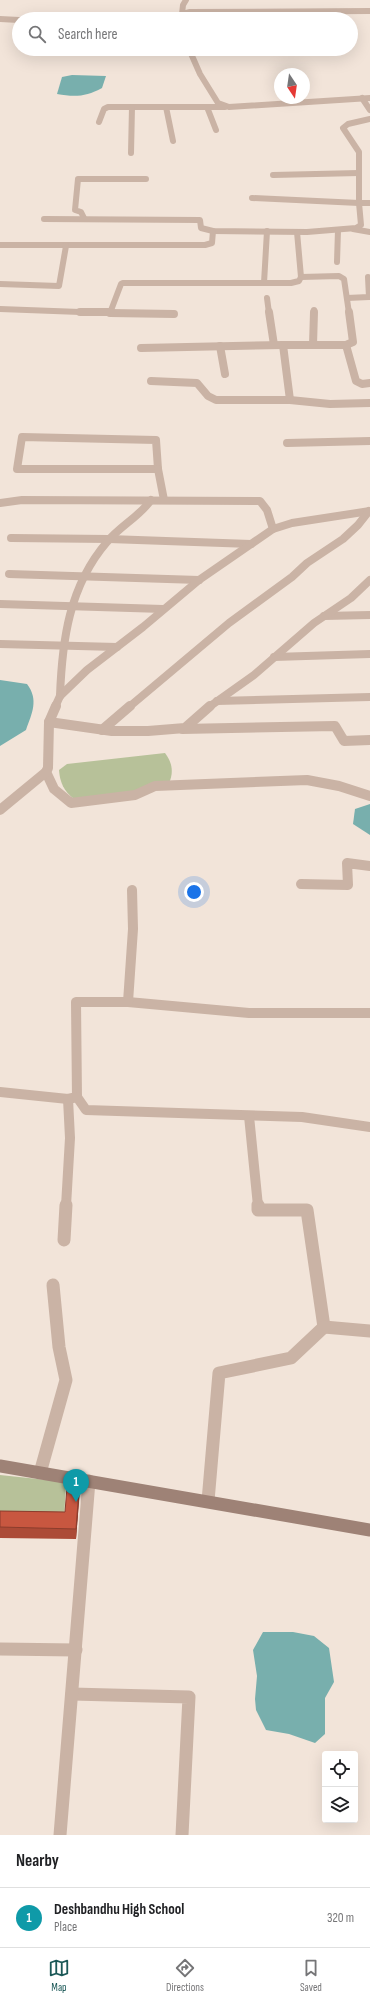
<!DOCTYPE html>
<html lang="en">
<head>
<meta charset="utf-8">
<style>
  :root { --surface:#fff; --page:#f2f2f2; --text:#202124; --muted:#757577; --line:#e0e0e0; --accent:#1b5857 }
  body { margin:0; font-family:"Sofia Sans Condensed",sans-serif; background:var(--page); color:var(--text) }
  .controls { position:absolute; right:12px; bottom:12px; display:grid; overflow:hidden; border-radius:4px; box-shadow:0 4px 16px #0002 }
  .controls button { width:36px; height:36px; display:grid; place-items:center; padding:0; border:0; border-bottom:1px solid var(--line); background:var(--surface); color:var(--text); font:20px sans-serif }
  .compass { position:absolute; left:274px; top:68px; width:36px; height:36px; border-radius:50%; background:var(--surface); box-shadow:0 4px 16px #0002; rotate:167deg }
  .you { position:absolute; left:194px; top:892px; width:14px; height:14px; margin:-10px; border:3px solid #fff; border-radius:50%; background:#1a73e8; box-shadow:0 0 0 6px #1a73e833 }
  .badge { display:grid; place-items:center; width:26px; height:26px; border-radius:50%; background:var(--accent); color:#fff; font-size:13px; font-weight:700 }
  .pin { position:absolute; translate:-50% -33px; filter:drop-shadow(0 1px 2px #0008) }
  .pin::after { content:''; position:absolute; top:21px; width:14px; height:12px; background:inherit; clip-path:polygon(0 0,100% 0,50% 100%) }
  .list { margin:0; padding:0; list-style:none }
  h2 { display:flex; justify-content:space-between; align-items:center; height:52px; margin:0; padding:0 16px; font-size:17px }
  h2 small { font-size:13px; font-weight:400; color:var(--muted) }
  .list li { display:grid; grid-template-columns:26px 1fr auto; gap:12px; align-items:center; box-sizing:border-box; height:60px; padding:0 16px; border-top:1px solid var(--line) }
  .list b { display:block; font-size:15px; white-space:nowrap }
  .list p { margin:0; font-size:13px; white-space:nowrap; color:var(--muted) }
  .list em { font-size:13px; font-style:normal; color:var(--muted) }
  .icon { flex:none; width:22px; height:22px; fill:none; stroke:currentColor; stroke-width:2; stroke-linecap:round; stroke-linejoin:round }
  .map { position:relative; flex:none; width:370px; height:1835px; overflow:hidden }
  .search { position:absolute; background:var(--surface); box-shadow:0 4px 16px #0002; left:12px; right:12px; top:12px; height:44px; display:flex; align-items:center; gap:10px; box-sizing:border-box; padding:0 14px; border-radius:22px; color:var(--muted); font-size:15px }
  .sheet { height:112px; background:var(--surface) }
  nav { display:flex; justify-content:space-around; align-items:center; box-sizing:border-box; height:56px; border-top:1px solid var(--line); background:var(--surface); font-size:11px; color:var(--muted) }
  nav a { display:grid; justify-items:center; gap:2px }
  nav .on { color:var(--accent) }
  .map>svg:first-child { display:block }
  .green { fill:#b7c199 }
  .water { fill:#78afad }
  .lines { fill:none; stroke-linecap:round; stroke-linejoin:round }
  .minor-far3 { stroke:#cab3a5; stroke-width:6 }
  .minor-far2 { stroke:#cab3a5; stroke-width:8 }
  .minor-far1 { stroke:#cab3a5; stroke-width:10 }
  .minor { stroke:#cab3a5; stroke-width:13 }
  .secondary { stroke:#9e8276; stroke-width:13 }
  .wall { fill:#ac4b37 }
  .shaded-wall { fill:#8c3d2d }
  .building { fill:#c85740; stroke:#8c3d2d }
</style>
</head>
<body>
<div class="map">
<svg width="370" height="1835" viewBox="0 0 370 1835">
  <rect width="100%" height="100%" fill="#f2e4d9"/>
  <g class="green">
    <path d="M165,753c7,9 9,19 4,30l-37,10 -58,6c-10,-8 -14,-16 -15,-29l8,-6z"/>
    <path d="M0,1475l66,7 -2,39h-64z"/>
  </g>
  <g class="water">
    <path d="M72,75l34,1 -4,12c-16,9 -28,9 -45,6l5,-17z"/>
    <path d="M0,680l27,4c12,16 5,29 -1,46l-26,16z"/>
    <path d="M370,804v31l-17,-11 2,-15z"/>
    <path d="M263,1632h30l21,4 15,12 5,34 -9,16v36l-10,9 -26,-9 -23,-4 -10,-20 -1,-11 2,-23 -4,-26z"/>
  </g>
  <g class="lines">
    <g class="minor-far3">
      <path d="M182,14l1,-9 3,-5"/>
      <path d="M0,19l19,1"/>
      <path d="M162,19h7"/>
      <path d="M176,19l6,-5 8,-2 180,-1"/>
      <path d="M189,49l11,25 18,29 11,4 141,-9"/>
      <path d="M362,98l8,12"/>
      <path d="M166,107l7,34"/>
      <path d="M207,107l9,23"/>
      <path d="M99,122l5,-13 4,-2h117"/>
      <path d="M131,153l1,-46"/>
      <path d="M273,175l86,-2"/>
      <path d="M252,198l107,5v-51l-16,-24 5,-4 22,-5"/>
      <path d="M84,218l-3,-6 -6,-2 3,-31h68"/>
      <path d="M44,219l156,1 1,8 12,3 94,1 49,-4 5,-3 -2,-22h11"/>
      <path d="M353,229l17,3"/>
      <path d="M297,232l4,45"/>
      <path d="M0,245h205l7,-2 1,-12"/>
      <path d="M337,262l1,-32"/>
      <path d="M264,283l3,-52"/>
      <path d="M0,284l59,2 7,-40"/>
      <path d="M267,298l2,15"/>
      <path d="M347,298l22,-1 -1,-20"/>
      <path d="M0,309l107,4"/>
      <path d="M110,313l11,-29 2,-1h168l8,-2 2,-4 38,-1 5,3 5,34"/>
      <path d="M314,313v-3"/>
    </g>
    <g class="minor-far2">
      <path d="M80,312h30"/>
      <path d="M269,312l5,33"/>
      <path d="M110,313l64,1"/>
      <path d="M313,345l1,-33"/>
      <path d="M346,345l7,-3 -4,-30"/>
      <path d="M220,346l5,28"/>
      <path d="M141,348l142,-3"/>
      <path d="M151,381l46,2 11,13 8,4h74l40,4 40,-1"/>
      <path d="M290,400l-7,-55h63l10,36 6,3 8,-1"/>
      <path d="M22,437l134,3 2,29h-141z"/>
      <path d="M287,443l83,-2"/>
      <path d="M158,469l6,31"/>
      <path d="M0,503l22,-3 238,1 7,9 6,19 19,-6 78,-12"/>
      <path d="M11,538l98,1 142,5"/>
      <path d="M9,574l190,6"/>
      <path d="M0,604l163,5"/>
      <path d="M324,616l46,-1"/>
      <path d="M0,644l117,3"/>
      <path d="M274,657l96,-3"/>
      <path d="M60,696c2,-55 9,-110 47,-154 13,-16 32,-25 44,-42"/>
      <path d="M217,701l153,-4"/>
      <path d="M55,707l5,-11 27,-26 56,-43 56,-47 74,-51"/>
      <path d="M129,707l100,-84 63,-46 15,-14 36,-24 15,-14 11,-14"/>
      <path d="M209,707l45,-32 60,-52 37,-25 19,-18"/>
    </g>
    <g class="minor-far1">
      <path d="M49,722l63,9h36l37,-3 25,-22"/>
      <path d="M182,729l153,-3 9,15 26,-1"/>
      <path d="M102,730l28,-24"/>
      <path d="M46,772l8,17 17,14 64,-8 20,-9 152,-6 32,6 31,10"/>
      <path d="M0,810l46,-38 2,-4 1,-46 7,-16"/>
      <path d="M301,884l47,1 -1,-22 23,3"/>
      <path d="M128,1002l121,11h121"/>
      <path d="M0,1092l68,7 9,-2 -1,-95h52l5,-73 -1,-39"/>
      <path d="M77,1097l9,13 216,7 68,10"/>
      <path d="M249,1116l9,90"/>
      <path d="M66,1206l4,-68 -2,-39"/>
    </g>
    <g class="minor">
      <path d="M258,1205v5h49l17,117 46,4"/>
      <path d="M64,1240l2,-35"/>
      <path d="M40,1473l26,-93 -7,-33 -6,-62"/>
      <path d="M208,1501l11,-128 72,-15 33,-31"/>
      <path d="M0,1649l76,1"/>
      <path d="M72,1694l117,3 -7,138"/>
      <path d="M60,1835l29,-354"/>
    </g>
    <path class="secondary" d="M0,1466l370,64"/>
  </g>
  <path class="wall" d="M80,1477v11l-4,51 -76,-1v-27l65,1z"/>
  <path class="shaded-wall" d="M80,1477v11l-4,51v-10z"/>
  <path class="building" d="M68,1475l12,2 -4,52 -76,-2v-16l65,1z"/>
</svg>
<div class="controls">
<button><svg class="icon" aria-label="locate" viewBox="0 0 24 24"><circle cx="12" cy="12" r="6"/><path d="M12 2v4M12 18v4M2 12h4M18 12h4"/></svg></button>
<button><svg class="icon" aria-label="layers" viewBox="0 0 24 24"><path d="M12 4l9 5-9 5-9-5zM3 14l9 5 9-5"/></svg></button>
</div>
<svg class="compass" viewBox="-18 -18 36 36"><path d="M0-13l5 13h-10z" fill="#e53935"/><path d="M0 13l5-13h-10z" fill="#757577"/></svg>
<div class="you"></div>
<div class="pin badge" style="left:76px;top:1502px;background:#0f9aa8">1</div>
<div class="search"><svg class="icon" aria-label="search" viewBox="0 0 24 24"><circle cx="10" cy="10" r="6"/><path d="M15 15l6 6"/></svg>Search here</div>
</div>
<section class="sheet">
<h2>Nearby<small></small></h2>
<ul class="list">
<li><span class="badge" style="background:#0f9aa8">1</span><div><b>Deshbandhu High School</b><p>Place</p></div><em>320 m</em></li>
</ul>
</section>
<nav>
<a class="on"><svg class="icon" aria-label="map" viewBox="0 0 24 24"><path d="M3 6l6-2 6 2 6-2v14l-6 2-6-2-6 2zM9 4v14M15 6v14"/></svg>Map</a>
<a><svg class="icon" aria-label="directions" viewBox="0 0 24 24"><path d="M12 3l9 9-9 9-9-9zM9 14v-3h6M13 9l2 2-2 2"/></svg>Directions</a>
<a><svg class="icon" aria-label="saved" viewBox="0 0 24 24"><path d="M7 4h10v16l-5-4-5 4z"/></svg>Saved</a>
</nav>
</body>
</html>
